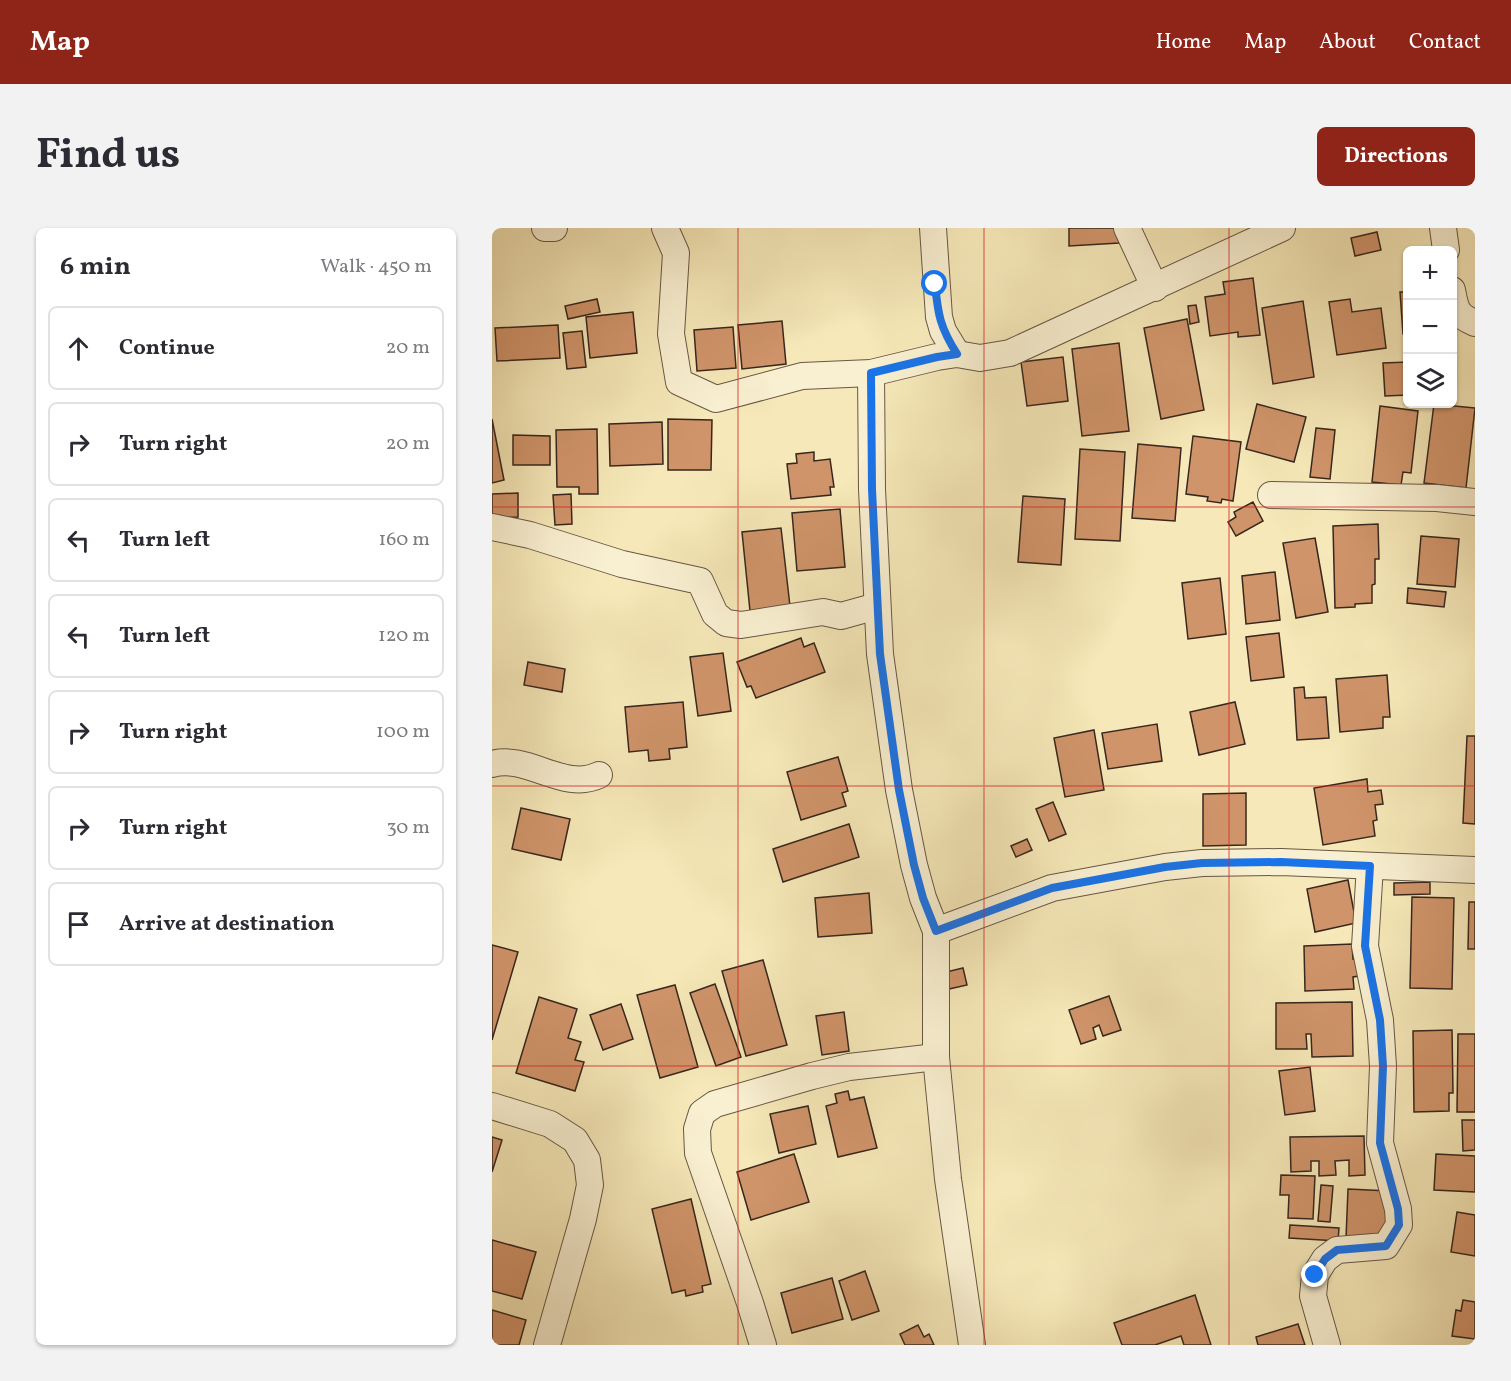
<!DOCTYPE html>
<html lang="en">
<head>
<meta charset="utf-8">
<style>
  :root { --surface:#fff; --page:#f2f2f3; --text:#2b2b33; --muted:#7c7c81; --line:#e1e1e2; --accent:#8f2418 }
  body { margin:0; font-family:Vollkorn,serif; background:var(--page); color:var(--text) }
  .controls { position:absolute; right:18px; top:18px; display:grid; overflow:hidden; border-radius:9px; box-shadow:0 2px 4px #0004 }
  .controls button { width:54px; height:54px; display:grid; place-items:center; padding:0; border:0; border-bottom:2px solid var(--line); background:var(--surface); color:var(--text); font:30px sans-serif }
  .stop { position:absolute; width:18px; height:18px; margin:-14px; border:4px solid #1a73e8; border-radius:50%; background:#fff }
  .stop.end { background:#1a73e8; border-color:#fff; box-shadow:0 2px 6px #0008 }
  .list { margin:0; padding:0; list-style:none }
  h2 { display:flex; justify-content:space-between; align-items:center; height:78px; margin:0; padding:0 24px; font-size:26px }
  h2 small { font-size:20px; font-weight:400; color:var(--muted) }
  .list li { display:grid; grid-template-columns:39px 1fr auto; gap:18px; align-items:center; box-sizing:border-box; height:84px; margin:0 12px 12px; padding:0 12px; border:2px solid var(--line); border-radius:9px }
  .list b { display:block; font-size:22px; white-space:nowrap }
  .list em { font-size:20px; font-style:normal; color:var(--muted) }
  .icon { flex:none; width:33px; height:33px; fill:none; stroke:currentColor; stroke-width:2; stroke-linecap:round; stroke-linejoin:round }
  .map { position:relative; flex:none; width:983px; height:1117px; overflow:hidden; border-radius:9px }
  header { display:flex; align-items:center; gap:36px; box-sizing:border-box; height:84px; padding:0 30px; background:var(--accent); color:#fff }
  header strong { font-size:28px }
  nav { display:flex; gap:33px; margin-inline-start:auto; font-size:21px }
  .intro { display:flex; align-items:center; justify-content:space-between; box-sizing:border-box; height:144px; padding:0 36px }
  h1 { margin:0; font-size:42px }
  .button { padding:15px 27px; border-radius:9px; background:var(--accent); color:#fff; font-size:21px; font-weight:700 }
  main { display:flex; gap:36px; padding:0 36px }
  aside { flex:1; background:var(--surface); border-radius:9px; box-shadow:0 2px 4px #0004 }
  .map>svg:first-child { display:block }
  .building { fill:#d0946a; stroke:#37271d; stroke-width:1.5 }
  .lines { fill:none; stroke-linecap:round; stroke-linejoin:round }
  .minor-casing { stroke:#675744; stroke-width:28 }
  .minor { stroke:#f9f0d1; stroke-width:26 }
  .route { stroke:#1a73e8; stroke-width:8 }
  .grid { fill:none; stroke:#d62828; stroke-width:1.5; stroke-opacity:0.55 }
</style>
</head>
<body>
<header>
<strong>Map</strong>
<nav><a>Home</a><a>Map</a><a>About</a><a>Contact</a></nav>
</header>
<div class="intro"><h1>Find us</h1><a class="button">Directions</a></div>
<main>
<aside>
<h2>6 min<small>Walk · 450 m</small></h2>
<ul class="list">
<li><svg class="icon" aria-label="ahead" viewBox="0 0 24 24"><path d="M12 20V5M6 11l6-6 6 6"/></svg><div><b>Continue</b></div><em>20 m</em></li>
<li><svg class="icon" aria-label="right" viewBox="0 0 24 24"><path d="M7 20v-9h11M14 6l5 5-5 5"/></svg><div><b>Turn right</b></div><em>20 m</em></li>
<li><svg class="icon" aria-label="left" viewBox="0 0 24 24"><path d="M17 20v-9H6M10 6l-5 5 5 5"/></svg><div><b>Turn left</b></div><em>160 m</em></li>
<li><svg class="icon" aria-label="left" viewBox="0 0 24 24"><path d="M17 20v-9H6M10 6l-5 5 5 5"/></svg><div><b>Turn left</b></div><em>120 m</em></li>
<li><svg class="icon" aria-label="right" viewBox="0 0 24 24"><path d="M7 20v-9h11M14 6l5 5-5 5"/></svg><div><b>Turn right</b></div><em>100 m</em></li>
<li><svg class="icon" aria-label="right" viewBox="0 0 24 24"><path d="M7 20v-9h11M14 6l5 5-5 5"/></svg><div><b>Turn right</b></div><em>30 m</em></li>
<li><svg class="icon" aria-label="arrive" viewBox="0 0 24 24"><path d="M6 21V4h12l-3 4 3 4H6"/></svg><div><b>Arrive at destination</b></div></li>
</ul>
</aside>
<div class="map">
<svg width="983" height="1117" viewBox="0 0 983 1117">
  <rect width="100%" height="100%" fill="#f6e8b8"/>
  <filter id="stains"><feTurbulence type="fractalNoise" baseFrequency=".00333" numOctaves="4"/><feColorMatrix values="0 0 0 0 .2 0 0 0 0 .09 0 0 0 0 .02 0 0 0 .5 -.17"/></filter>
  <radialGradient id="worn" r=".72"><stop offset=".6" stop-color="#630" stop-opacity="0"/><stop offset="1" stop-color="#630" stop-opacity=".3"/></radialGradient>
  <g class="building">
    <path d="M577,0h49l1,15 -50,3z"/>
    <path d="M885,4l4,18 -26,6 -4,-18z"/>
    <path d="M761,50l7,57 -22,2v-5l-28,4 -5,-39 20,-3 -2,-12z"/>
    <path d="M908,64h8v42h-5z"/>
    <path d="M105,71l3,13 -32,7 -3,-13z"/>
    <path d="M858,71l2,13 29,-4 5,40 -49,7 -8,-53z"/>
    <path d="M811,73l11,76 -41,7 -11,-76z"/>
    <path d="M704,77l3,17 -9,2 -2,-18z"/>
    <path d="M141,84l4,41 -47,5 -4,-41z"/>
    <path d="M695,91l17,91 -43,9 -17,-91z"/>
    <path d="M290,93l4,43 -44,5 -4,-44z"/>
    <path d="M66,97l2,33 -63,3 -2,-33z"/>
    <path d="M241,99l3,41 -39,3 -3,-41z"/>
    <path d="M90,103l4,36 -19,2 -4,-36z"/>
    <path d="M627,115l10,88 -47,5 -10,-87z"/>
    <path d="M571,129l5,44 -41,5 -6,-44z"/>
    <path d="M916,134v33l-23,1 -2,-33z"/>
    <path d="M765,176l49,13 -12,45 -48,-13z"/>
    <path d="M942,176l41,4 -9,80 -42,-5z"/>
    <path d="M888,178l38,5 -7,62 -8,-1 -2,13 -29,-3z"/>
    <path d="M0,191l12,61 -12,3z"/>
    <path d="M176,191l44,1 -1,50h-43z"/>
    <path d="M170,194l1,42 -53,2 -1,-42z"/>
    <path d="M824,200l19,2 -5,49 -20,-2z"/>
    <path d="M105,201l1,65h-19v-7h-22l-1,-57z"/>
    <path d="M21,207l37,1v29h-37z"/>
    <path d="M701,208l48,6 -8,59 -11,-2 -1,4 -14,-2 1,-4 -22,-3z"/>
    <path d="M646,216l43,4 -6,73 -43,-3z"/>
    <path d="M588,221l45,3 -5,89 -45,-2z"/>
    <path d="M322,224v9l16,-2 4,28h-4l1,8 -40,4 -4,-35 10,-1 -1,-9z"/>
    <path d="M26,265v24l-26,1v-24z"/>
    <path d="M79,266l1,30 -17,1 -2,-30z"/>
    <path d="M531,268l42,3 -4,66 -43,-3z"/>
    <path d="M761,274l10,19 -27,15 -8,-14 8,-5 -2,-5z"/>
    <path d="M348,281l5,58 -48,4 -5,-58z"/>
    <path d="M886,296l1,35h-4v25l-3,1v18l-17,1v3l-20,1 -2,-82z"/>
    <path d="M289,300l9,78 -40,5 -8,-79z"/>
    <path d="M929,308l38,3 -4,48 -38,-3z"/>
    <path d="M823,310l13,74 -32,6 -13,-75z"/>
    <path d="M783,344l5,48 -34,4 -4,-48z"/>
    <path d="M728,350l6,56 -38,5 -6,-56z"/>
    <path d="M916,360l38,4 -2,15 -37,-4z"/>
    <path d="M787,405l5,44 -33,4 -5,-44z"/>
    <path d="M309,410l3,9 10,-4 11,29 -69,26 -5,-12 -4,1 -10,-25z"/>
    <path d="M231,425l8,58 -33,5 -8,-59z"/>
    <path d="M36,434l37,7 -3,23 -38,-7z"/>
    <path d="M895,447l3,42h-7v11l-43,4 -4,-53z"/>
    <path d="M812,459l1,11 21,-1 3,41 -32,2 -3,-52z"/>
    <path d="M191,474l4,45 -18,2 1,10 -21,2 -1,-11 -19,2 -4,-45z"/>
    <path d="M743,474l10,42 -46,11 -9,-43z"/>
    <path d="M665,496l5,37 -54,8 -6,-36z"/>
    <path d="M602,502l10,60 -39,7 -11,-59z"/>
    <path d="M975,508h8v88l-12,-1z"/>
    <path d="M346,529l10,34 -6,2 4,13 -45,14 -14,-48z"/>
    <path d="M875,551l1,13 13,-2 2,14 -8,1 2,15 -4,1 2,15 -52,9 -9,-57z"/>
    <path d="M754,565v52l-43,1v-52z"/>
    <path d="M561,574l13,32 -17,7 -13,-32z"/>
    <path d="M29,580l49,11 -9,41 -49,-11z"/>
    <path d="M357,596l10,33 -76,25 -10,-33z"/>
    <path d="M535,611l5,11 -16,7 -5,-11z"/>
    <path d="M856,652l8,43 -41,9 -8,-43z"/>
    <path d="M938,654v12l-36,1v-12z"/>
    <path d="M377,665l3,40 -54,4 -3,-39z"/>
    <path d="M920,669l42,1 -2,91 -42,-1z"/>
    <path d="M977,674h6v47h-7z"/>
    <path d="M860,716l1,15 5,-1 1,18 -6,1 1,12 -49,2 -1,-45z"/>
    <path d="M0,717l26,7 -26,88z"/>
    <path d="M271,732l24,85 -41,11 -24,-85z"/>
    <path d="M471,740l4,17 -18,4 -3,-17z"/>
    <path d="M223,756l26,73 -25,9 -26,-73z"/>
    <path d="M183,757l23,82 -38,11 -23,-83z"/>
    <path d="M617,768l12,34 -18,6 -4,-11 -6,3 3,11 -15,5 -12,-34z"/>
    <path d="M47,769l38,12 -9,29 13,4 -6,18 9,2 -9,29 -59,-18z"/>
    <path d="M860,774l1,54 -41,1 -1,-23h-5l1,15h-31v-46z"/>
    <path d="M129,776l12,35 -30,11 -13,-35z"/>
    <path d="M352,784l5,39 -27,4 -6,-39z"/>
    <path d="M960,802l1,63h-4v18l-35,1 -1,-81z"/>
    <path d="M966,806h17v78h-18z"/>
    <path d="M818,839l5,44 -30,4 -6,-44z"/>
    <path d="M356,863l2,9 14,-3 13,51 -39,9 -12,-51 11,-3 -2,-9z"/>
    <path d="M316,878l8,38 -37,9 -9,-39z"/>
    <path d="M970,892h13v30l-12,1z"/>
    <path d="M872,908l1,39 -16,1v-16l-14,1 1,14 -17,1v-15h-8v10l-20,1 -1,-35z"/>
    <path d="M0,909l10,3 -10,32z"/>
    <path d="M302,926l15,48 -58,18 -14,-48z"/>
    <path d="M944,926l39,2v36l-41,-2z"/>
    <path d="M789,947l34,1 -2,43 -25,-1 1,-23h-9z"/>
    <path d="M829,957l12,1 -3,36 -12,-1z"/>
    <path d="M856,961l41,2 -2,49 -41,-2z"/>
    <path d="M199,971l20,85 -9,2 1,6 -17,4 -1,-6 -13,3 -20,-84z"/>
    <path d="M965,984l18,3v41l-24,-4z"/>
    <path d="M798,997l49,3 -1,13 -49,-3z"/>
    <path d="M0,1012l44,12 -14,47 -30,-8z"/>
    <path d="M373,1043l14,40 -27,9 -13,-39z"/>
    <path d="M340,1050l11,41 -51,14 -11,-40z"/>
    <path d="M703,1067l16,50h-27l-3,-9 -26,9h-33l-8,-22z"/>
    <path d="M971,1072l12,2v37l-23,-3 4,-26 5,1z"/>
    <path d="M0,1082l34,10 -7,25h-27z"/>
    <path d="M806,1096l7,21h-47l-2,-8z"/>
    <path d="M426,1097l6,12 5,-3 5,11h-29l-5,-11z"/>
  </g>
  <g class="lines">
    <defs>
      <g id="minor">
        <path d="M53,0h9"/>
        <path d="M173,0l11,25 -5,81 8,48 37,17 86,-23 69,-3 66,-16 20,-3 23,4 30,-5 272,-125"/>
        <path d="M441,0l6,89 4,14 14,23"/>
        <path d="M635,0l28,60"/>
        <path d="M951,0l3,22"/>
        <path d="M960,62c4,20 4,25 23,33"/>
        <path d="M379,145l1,116 8,165 19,136 15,75 9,33 13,33v126l12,122 24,166"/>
        <path d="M779,267l166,3 38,4"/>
        <path d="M0,299l38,8 92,29 78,17 15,33 11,9 15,2 82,-13 18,4 36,-10"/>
        <path d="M0,536c36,-10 72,28 107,11"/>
        <path d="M444,703l116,-43 113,-21 37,-4 79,-1 194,8"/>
        <path d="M0,878l58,18 25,16 12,20 3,25 -7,34 -36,126"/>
        <path d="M271,1117l-13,-42 -52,-150 -1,-24 5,-16 13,-9 97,-28 37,-9 87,-10"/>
        <path d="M835,1117l-14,-49 2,-21 10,-16 12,-9 49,-4 13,-21 -1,-16 -18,-66 3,-77 -3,-46 -15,-74 5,-80"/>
      </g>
    </defs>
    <use href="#minor" class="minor-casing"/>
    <use href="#minor" class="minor"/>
  </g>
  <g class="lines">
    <path class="route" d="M443,56c3,31 5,43 22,70l-20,3 -66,16 1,116 8,165 19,136 15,75 9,33 13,33 116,-43 113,-21 37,-4 79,-1 89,4 -5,80 15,74 3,46 -3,77 18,66 1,16 -13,21 -49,4 -12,9 -10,16"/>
  </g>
  <path class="grid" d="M246,0v1117M492,0v1117M737,0v1117M0,279h983M0,558h983M0,838h983"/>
  <rect width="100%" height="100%" filter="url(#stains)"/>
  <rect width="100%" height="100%" fill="url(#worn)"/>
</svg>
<div class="controls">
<button>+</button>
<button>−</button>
<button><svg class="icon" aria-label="layers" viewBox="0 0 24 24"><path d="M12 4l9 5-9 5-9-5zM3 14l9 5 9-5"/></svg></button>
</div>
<div class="stop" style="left:443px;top:56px"></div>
<div class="stop end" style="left:823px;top:1047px"></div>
</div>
</main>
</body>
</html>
